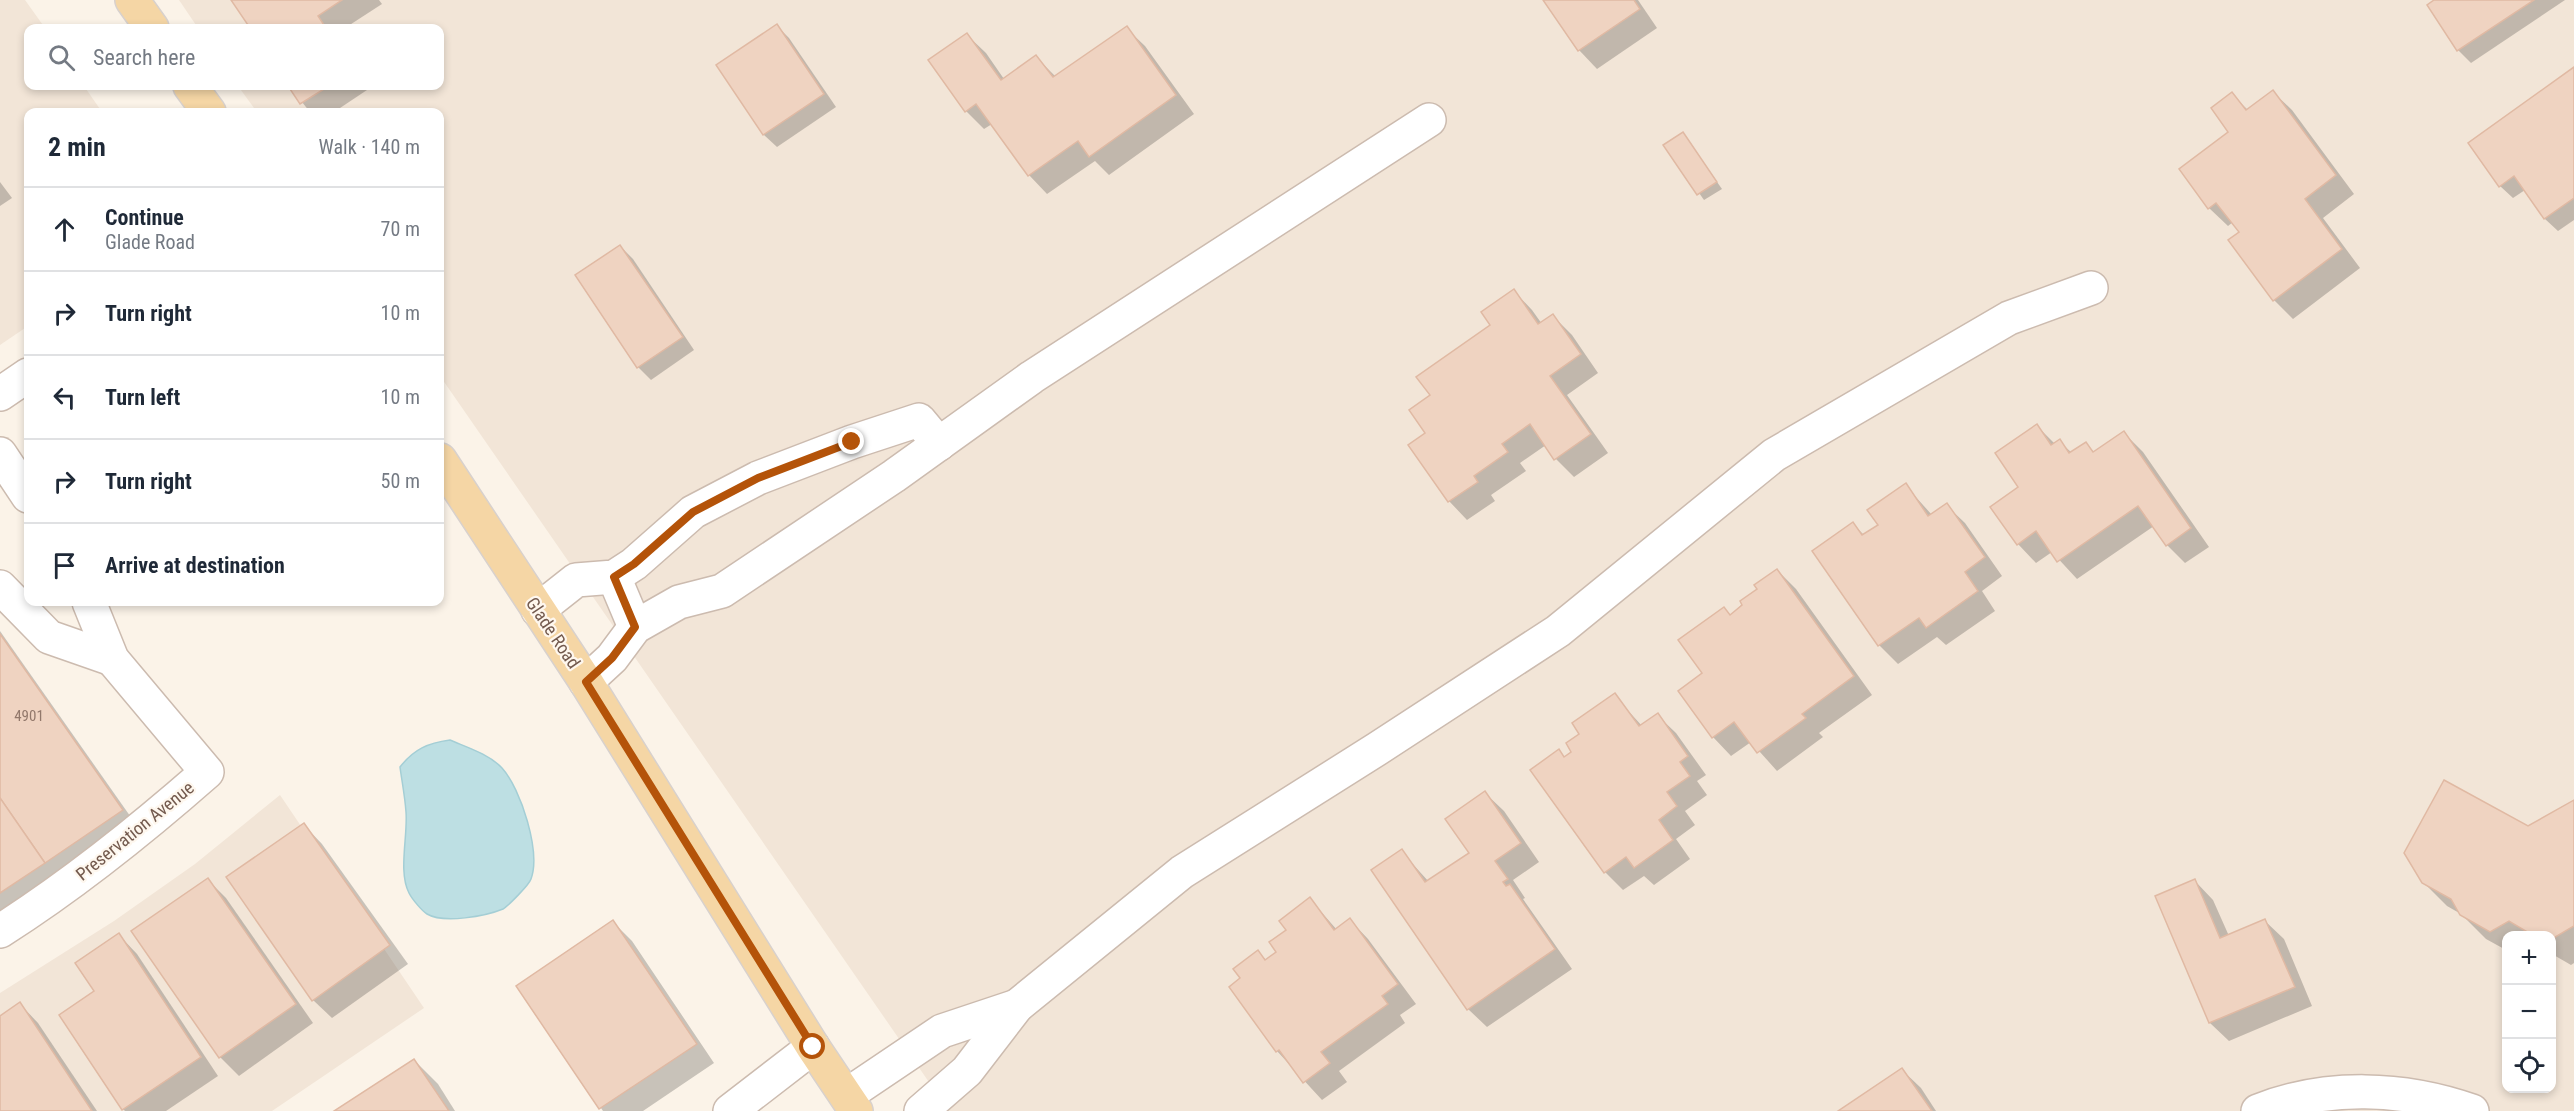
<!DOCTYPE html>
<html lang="en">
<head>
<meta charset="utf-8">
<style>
  :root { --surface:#fff; --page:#f2f2f3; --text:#1f2937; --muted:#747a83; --line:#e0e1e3 }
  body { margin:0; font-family:"Roboto Condensed",sans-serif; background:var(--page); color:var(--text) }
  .controls { position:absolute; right:18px; bottom:18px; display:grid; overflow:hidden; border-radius:12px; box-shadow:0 3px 9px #0003 }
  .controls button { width:54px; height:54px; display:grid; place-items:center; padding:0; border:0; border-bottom:2px solid var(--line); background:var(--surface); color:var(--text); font:30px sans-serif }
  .stop { position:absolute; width:18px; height:18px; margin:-14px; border:4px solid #b45309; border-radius:50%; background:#fff }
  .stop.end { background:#b45309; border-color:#fff; box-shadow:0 2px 6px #0008 }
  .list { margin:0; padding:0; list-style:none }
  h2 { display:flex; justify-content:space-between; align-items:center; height:78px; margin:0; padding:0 24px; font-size:26px }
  h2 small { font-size:20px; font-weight:400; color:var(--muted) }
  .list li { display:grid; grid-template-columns:39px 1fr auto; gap:18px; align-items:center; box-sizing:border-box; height:84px; padding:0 24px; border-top:2px solid var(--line) }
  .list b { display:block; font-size:22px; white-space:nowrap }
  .list p { margin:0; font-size:20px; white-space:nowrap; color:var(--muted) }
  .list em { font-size:20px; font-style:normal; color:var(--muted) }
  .icon { flex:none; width:33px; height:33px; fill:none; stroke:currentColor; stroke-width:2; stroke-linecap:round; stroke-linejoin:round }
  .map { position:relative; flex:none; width:2574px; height:1111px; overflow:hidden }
  .search { position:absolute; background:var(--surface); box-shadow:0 3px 9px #0003; left:24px; top:24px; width:420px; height:66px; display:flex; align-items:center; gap:15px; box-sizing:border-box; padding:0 21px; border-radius:12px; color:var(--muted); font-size:22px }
  .panel { position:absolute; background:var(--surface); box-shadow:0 3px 9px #0003; left:24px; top:108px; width:420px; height:498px; border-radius:12px }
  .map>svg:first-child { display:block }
  .residential { fill:#f2e5d7; fill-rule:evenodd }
  .water { fill:#bddfe3; stroke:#a4ced5; stroke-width:1.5 }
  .shadow { fill:#0003 }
  .building { fill:#efd3c1; stroke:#e0b9a3; stroke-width:1.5 }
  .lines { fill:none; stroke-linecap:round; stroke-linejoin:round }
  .minor-casing { stroke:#ccbbaf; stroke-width:36 }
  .major-casing { stroke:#d8d1cd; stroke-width:36 }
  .minor { stroke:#fff; stroke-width:33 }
  .major { stroke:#f5d6a5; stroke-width:33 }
  .route { stroke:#b45309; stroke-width:8 }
  .labels { text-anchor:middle; stroke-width:4.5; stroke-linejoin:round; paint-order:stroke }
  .number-label { font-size:15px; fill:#92786b }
  .street-label { font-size:18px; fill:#735a4e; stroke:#fef7ee }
</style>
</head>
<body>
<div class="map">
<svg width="2574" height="1111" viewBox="0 0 2574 1111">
  <rect width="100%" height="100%" fill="#fbf3e8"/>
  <g class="residential">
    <path d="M0,0h25l20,28h-17v58h56l18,26h-74v214l-28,19z"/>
    <path d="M179,0h2395v1111h-1625l-509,-735v-264h-183l-19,-26h202v-58h-242zM2506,936h46v152h-46z"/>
    <path d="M280,795l144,213 -152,103h-272v-118l114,-72 81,-57z"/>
  </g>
  <path class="water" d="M450,740c16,7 39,14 52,28 19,21 39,84 29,111 -2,6 -23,27 -28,30 -17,7 -59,15 -76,5 -5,-3 -15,-15 -18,-21 -11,-21 -1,-57 -3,-81 -1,-15 -4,-30 -6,-45 14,-18 28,-24 50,-27z"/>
  <g class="shadow">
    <path d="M233,0h146l3,4 -37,24h-93z"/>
    <path d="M1545,0h93l19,28 -60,41 -18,-19z"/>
    <path d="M2437,0h128l-94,63 -13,-13z"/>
    <path d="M777,26l12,12 47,69 -59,40 -13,-12 -46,-70z"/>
    <path d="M1126,28l19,18 49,68 -85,61 -14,-14 -48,33 -18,-19 -37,-51 -8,5 -18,-18 1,-76 19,18 18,26 32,-22 20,20z"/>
    <path d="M2574,69v151l-16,11 -13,-12 -20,-29 -12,8 -13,-12z"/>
    <path d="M289,86h79l2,2 -36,24h-24z"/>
    <path d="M2273,92l19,18 62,84 -31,24 37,50 -67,51 -19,-19 -44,-59 11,-8 -8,-11 -5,4 -19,-18 22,-76v-38l17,16z"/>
    <path d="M1683,134l39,55 -18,11 -38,-54z"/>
    <path d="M0,182l12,16 -12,8z"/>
    <path d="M620,246l13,13 61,91 -43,30 -13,-13 -61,-91z"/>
    <path d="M1514,291l18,19 10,14 11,-8 19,19 26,38 -31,22 41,58 -34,24 -18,-18 -10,-14 -26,18 6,8 -35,24 4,6 -28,19 -18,-19 -22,-68 5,-38 60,-70z"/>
    <path d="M2037,426l18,18 4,-3 13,12 14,-9 9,9 29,-20 19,19 66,95 -24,16 -18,-18 -13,-19 -77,53 -25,-27 -16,11 -18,-19 2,-56z"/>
    <path d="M1905,485l27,30 14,-10 19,18 37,53 -20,15 13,20 -49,34 -9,-8 -39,27 -19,-19 -26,-121 12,12 15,-11z"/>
    <path d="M1777,570l19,19 76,106 -53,38 4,4 -46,34 -26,-29 -20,14 -18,-19 -9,-64 26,-57z"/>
    <path d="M0,631l135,192 -135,91z"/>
    <path d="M1614,695l28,31 15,-11 19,18 30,42 -9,6 10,14 -22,16 10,14 -19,14 14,20 -36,26 -10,-9 -21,14 -18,-18 -46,-121 6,7 9,-6 7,-18z"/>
    <path d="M1485,793l19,18 35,51 -26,18 12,18 -2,1 49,70 -85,58 -19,-18 -67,-158 28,31 42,-29z"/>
    <path d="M2574,802v161l-3,2 -19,-11v-18h-46v14l-20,-11 -25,-25 -14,-8 -24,-24z"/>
    <path d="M304,825l18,19 86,120 -76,54 -19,-18z"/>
    <path d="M208,880l18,18 87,125 -74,53 -19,-19z"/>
    <path d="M2195,881l18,19 16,36 36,-15 19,18 28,67 -83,35 -19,-18 -53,-126z"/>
    <path d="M1310,899l27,31 13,-10 18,19 48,65 -16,11 5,8 -66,48 8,11 -25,18 -45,-49 -19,-99 9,9 11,-8 10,-22z"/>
    <path d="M613,922l19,19 82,122 -71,48h-40l-2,-3 -83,-122z"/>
    <path d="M119,935l18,19 81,122 -52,35h-41l-2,-2 -27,-117z"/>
    <path d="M20,1004l18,19 59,88h-97v-94z"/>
    <path d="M414,1060l24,24 17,27h-118z"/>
    <path d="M1902,1070l19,18 15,23h-95z"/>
  </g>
  <g class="building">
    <path d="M231,0h111l-24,16 8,12h-76z"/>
    <path d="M1543,0h91l6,9 -62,42z"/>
    <path d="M2434,0h100l-77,51 -30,-46z"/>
    <path d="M777,24l47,70 -61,41 -47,-70z"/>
    <path d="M1127,26l49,69 -87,62 -11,-16 -50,35 -52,-72 -11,8 -37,-52 39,-27 34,47 35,-25 17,22z"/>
    <path d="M2574,67v131l-30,21 -30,-43 -15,11 -31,-44z"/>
    <path d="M288,86h41l-29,18z"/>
    <path d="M2273,90l63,85 -31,24 37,50 -69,52 -45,-61 11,-8 -23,-29 -8,6 -29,-40 49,-37 -17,-24 21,-16 14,18z"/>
    <path d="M1683,132l34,50 -20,13 -34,-50z"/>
    <path d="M620,245l63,92 -46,31 -62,-93z"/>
    <path d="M1514,289l24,35 15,-10 28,40 -31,22 41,58 -37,26 -24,-36 -28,20 6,8 -34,24 4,6 -30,20 -40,-57 17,-12 -16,-23 21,-15 -14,-18 74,-52 -9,-13z"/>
    <path d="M2037,424l14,21 9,-6 9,14 17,-11 7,10 31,-21 67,97 -25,18 -28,-40 -81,56 -21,-31 -19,14 -27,-38 28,-20 -23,-34z"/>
    <path d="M1906,483l22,33 19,-13 38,54 -20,15 13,19 -52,37 -7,-10 -41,28 -66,-95 41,-29 9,13 16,-10 -11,-15z"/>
    <path d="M1777,569l77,107 -52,38 4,4 -49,35 -23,-31 -22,16 -34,-47 24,-18 -24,-33 46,-33 6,8 12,-10 -2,-4 17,-12 -3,-4z"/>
    <path d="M0,634l123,176 -78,53 -45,-65z"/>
    <path d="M1615,693l24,33 19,-13 30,43 -8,6 10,14 -23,16 10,14 -18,14 14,20 -39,28 -8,-11 -22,16 -74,-103 29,-21 5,8 7,-5 -5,-9 13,-9 -7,-11z"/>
    <path d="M2444,780l84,46 46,-26v126l-22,13v-3h-18l-25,-15 -19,11 -30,-17 -9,-16 -29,-16 -18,-30z"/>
    <path d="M1485,791l36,52 -26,18 13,18 -5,3 3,4 4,-2 45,65 -88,61 -96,-140 31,-21 23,33 44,-29 -24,-34z"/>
    <path d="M0,798l45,65 -45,30z"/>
    <path d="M304,823l86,122 -78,56 -86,-124z"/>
    <path d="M208,878l88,126 -77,54 -88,-127z"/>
    <path d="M2195,879l25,59 45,-19 30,68 -86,36 -54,-127z"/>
    <path d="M1310,897l24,33 16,-12 48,66 -16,12 6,8 -67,48 9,11 -27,20 -24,-33 -3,2 -47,-65 11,-9 -7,-9 25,-19 7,10 11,-8 -7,-10 17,-12 -7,-9z"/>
    <path d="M613,920l84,124 -98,65 -83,-123z"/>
    <path d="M119,933l82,124 -79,53 -63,-95 35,-24 -19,-28z"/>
    <path d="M20,1002l72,109h-92v-95z"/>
    <path d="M414,1059l35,52h-115z"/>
    <path d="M1902,1068l30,43h-94z"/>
  </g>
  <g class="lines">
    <defs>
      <g id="minor">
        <path d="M0,394l28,-19"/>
        <path d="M0,454l28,42"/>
        <path d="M614,577l21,50"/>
        <path d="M0,587l49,50 63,22"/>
        <path d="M538,610l38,-30 38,-3 20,-13 59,-52 65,-34 94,-36 67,-22 20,24"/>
        <path d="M586,682l26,-24 23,-31 44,-25 43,-11 172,-115 138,-99 397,-257"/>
        <path d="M0,931c74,-47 141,-101 207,-159l-95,-113 -23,-57"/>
        <path d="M847,1095l95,-64 75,-25"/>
        <path d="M730,1111l83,-64"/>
        <path d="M921,1111l46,-40 50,-65 165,-134 195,-123 181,-118 216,-176 235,-137 82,-30"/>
        <path d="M2258,1111c68,-27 146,-24 214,0"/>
      </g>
      <g id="major">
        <path d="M132,0l20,28"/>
        <path d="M190,86l19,26"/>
        <path d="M440,460l146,222 227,365 43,64"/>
      </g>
    </defs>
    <use href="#minor" class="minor-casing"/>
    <use href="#major" class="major-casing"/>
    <use href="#minor" class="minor"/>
    <use href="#major" class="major"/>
  </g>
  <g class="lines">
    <path class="route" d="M813,1047l-227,-365 26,-24 23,-31 -21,-50 20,-13 59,-52 65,-34 94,-36"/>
  </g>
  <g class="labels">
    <g class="number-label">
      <text x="29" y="721">4901</text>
    </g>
    <g class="street-label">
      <text transform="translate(553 633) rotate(56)" y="6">Glade Road</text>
      <text transform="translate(135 831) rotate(-39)" y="6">Preservation Avenue</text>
    </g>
  </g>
</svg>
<div class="controls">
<button>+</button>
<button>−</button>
<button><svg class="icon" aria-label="locate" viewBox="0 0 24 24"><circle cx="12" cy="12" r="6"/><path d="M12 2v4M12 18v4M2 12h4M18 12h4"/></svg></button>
</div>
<div class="stop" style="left:813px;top:1047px"></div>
<div class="stop end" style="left:852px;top:442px"></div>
<div class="search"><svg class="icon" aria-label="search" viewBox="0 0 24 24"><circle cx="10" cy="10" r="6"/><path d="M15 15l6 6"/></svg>Search here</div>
<section class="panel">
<h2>2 min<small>Walk · 140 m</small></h2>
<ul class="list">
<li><svg class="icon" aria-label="ahead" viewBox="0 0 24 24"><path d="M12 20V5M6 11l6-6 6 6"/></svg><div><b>Continue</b><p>Glade Road</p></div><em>70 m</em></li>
<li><svg class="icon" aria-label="right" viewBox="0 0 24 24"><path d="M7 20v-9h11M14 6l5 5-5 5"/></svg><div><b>Turn right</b></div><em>10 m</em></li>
<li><svg class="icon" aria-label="left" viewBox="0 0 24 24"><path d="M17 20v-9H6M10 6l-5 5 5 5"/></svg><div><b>Turn left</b></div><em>10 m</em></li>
<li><svg class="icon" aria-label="right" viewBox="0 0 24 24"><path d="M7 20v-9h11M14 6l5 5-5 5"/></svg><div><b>Turn right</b></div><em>50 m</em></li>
<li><svg class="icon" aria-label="arrive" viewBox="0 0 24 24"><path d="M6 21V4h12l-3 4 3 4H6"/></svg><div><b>Arrive at destination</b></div></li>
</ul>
</section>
</div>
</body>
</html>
